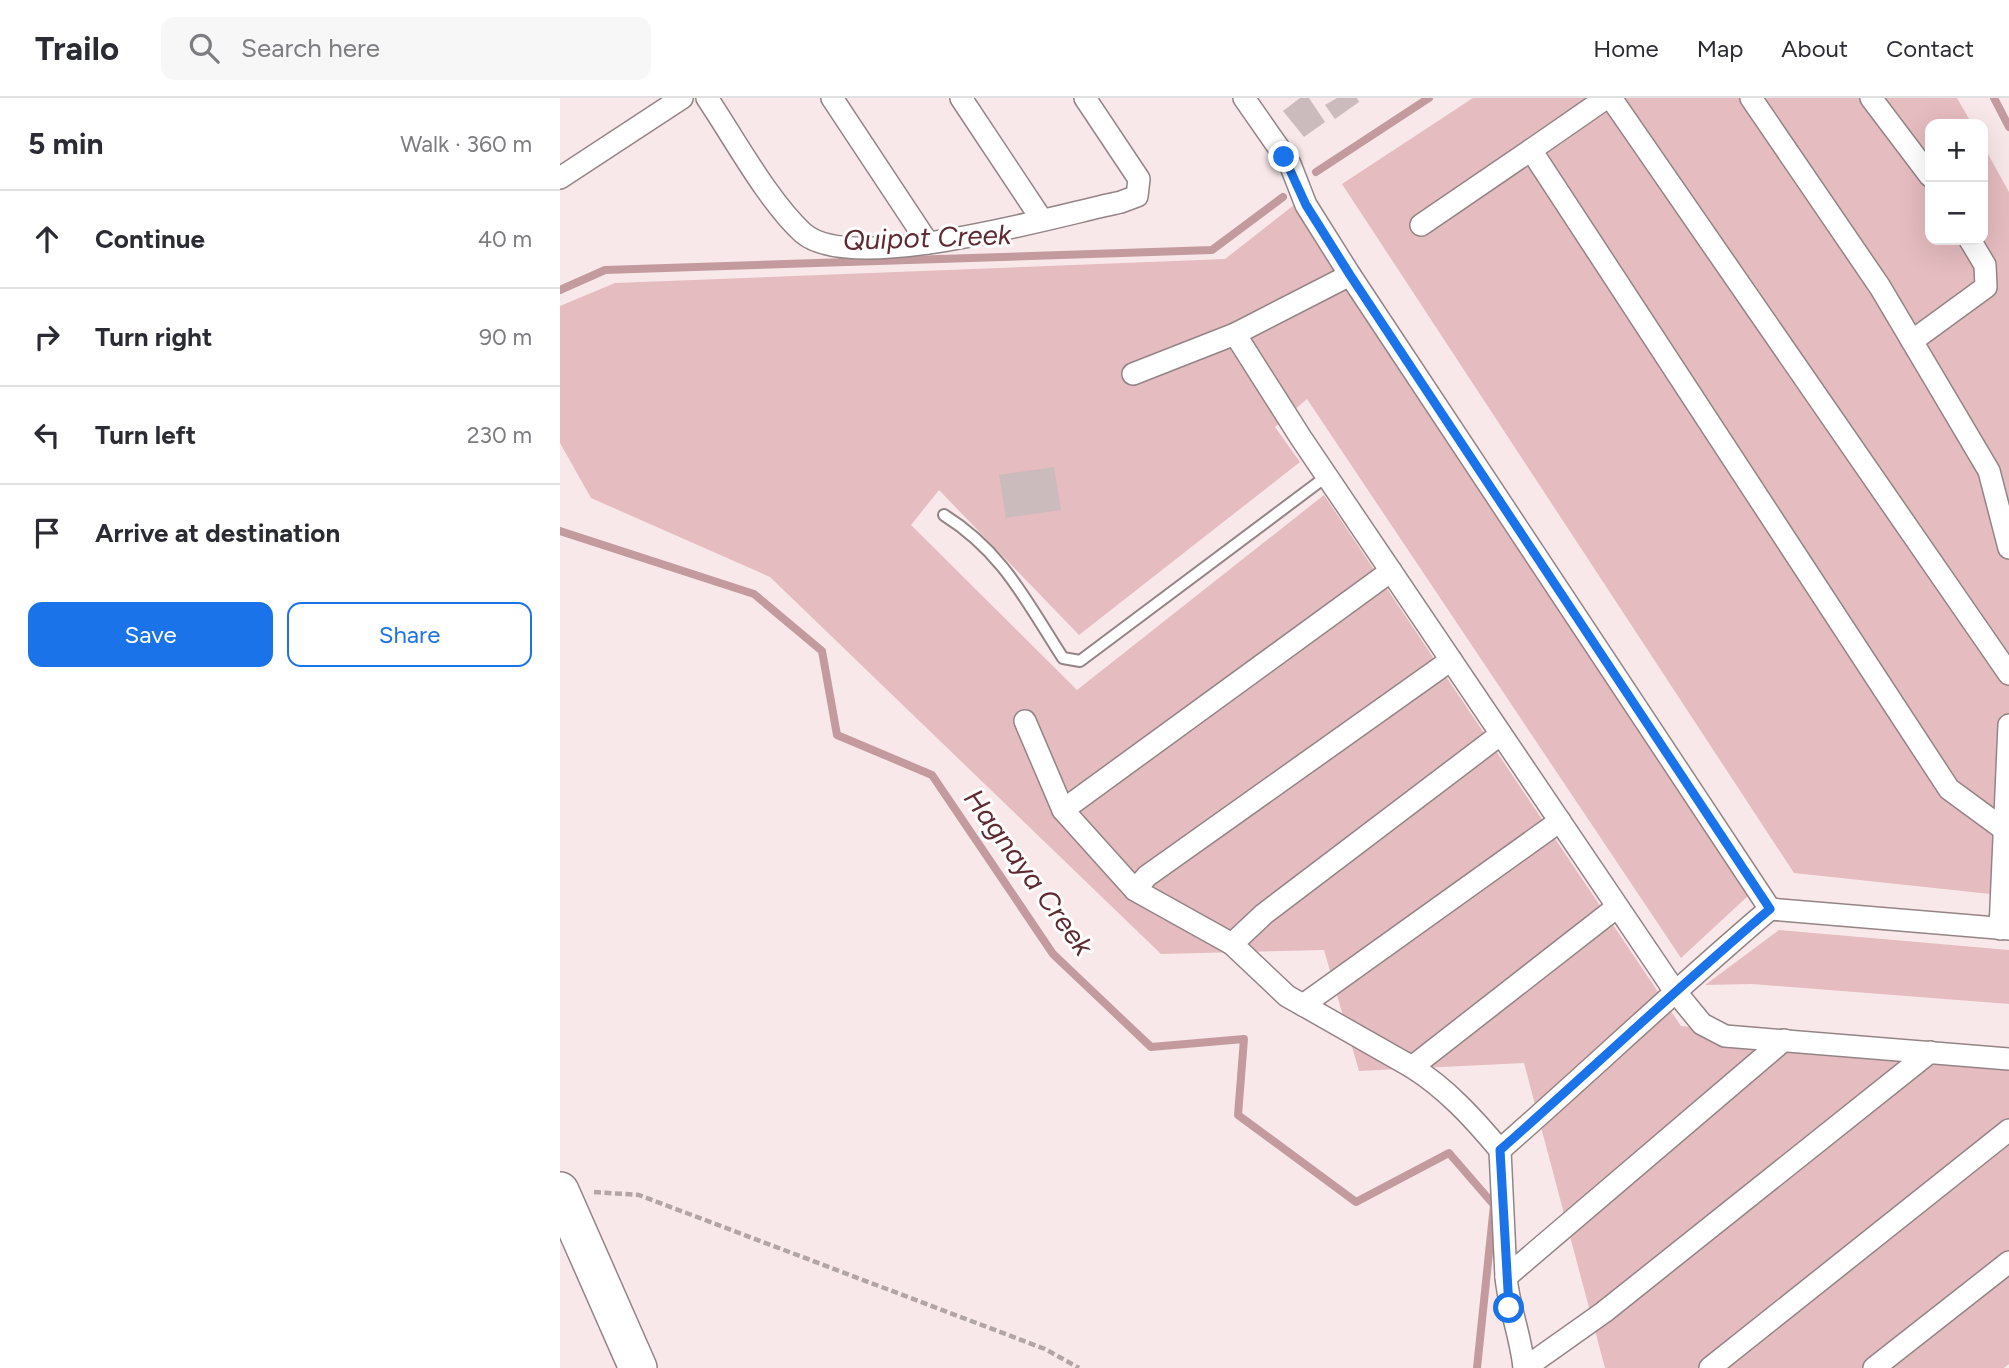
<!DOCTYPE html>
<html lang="en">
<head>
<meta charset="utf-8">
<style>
  :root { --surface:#fff; --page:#f7f7f7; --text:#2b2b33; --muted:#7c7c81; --line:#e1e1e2; --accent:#1a73e8 }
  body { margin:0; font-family:Figtree,sans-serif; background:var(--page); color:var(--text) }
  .controls { position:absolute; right:21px; top:21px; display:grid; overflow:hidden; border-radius:14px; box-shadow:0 7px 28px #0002 }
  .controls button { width:63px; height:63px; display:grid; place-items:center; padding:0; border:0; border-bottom:2px solid var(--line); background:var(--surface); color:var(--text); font:35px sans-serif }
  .stop { position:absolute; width:21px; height:21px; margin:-16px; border:5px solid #1a73e8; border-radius:50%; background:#fff }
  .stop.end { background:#1a73e8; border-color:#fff; box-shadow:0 2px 7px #0008 }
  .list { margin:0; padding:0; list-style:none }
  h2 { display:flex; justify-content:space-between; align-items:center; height:91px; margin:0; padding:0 28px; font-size:30px }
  h2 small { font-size:23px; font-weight:400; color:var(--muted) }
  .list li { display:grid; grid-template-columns:46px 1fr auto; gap:21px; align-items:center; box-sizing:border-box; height:98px; padding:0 28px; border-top:2px solid var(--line) }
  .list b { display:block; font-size:26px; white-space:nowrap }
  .list em { font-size:23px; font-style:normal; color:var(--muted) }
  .actions { display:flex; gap:14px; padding:21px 28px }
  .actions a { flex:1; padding:16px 0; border:2px solid var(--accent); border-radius:14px; text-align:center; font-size:24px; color:var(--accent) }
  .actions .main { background:var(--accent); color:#fff }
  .icon { flex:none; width:38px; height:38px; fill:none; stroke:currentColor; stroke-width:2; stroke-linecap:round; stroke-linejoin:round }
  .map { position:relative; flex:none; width:1449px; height:1270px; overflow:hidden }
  header { display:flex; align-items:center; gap:42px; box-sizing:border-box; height:98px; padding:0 35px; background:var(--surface); border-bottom:2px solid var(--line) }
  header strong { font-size:33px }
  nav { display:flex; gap:38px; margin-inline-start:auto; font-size:24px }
  .search { width:490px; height:63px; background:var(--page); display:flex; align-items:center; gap:18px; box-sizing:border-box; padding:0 24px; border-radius:14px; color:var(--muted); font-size:26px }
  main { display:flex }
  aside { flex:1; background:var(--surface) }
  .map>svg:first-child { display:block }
  .green { fill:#e5bcc0 }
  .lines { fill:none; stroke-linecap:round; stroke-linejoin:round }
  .stream { stroke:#c39b9f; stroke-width:8 }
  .building { fill:#ccbbbc }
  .service-casing { stroke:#948485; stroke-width:14 }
  .minor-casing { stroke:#948485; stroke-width:24 }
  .trunk-casing { stroke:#948485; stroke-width:40 }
  .path { stroke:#b2a5a5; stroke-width:4.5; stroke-dasharray:7 3.5; stroke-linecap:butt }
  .service { stroke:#fff; stroke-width:10 }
  .minor { stroke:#fff; stroke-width:21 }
  .trunk { stroke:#fff; stroke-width:37 }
  .route { stroke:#1a73e8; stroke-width:9 }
  .labels { text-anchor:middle; stroke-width:6; stroke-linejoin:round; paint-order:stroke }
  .water-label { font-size:28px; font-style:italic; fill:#5e2931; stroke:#fff }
</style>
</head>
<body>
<header>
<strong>Trailo</strong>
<div class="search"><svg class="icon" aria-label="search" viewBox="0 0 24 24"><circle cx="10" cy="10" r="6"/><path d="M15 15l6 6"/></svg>Search here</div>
<nav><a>Home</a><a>Map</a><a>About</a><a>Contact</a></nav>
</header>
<main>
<aside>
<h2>5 min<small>Walk · 360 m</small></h2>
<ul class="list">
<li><svg class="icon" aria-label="ahead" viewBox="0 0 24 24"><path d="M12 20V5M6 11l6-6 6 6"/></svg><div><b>Continue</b></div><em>40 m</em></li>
<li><svg class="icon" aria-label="right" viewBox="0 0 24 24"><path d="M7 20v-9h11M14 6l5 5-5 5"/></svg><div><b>Turn right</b></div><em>90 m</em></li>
<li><svg class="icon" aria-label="left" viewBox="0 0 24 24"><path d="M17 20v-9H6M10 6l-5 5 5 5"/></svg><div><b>Turn left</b></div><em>230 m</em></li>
<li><svg class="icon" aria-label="arrive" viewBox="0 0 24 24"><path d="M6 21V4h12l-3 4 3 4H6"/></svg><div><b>Arrive at destination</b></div></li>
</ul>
<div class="actions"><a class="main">Save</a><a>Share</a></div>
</aside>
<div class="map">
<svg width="1449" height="1270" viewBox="0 0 1449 1270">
  <rect width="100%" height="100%" fill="#f9e8e9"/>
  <g class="green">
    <path d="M913,0h484l15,26h-42v116h53v-95l26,47v704l-215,-23 -452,-689z"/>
    <path d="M734,107l455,690 -68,63 -374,-559 -32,28 25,35 -221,173 -140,-145 -28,35 166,165 247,-195 357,531 328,33v305l-5,4h-399l-81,-305 -165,8 -35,-121 -163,4 -391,-377 -179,-79 -31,-55v-137l55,-23 610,-24z"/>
    <path d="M1219,832l230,20v54l-257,-20 -47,1z"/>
  </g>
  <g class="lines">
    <g class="stream">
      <path d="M1434,0l15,29"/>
      <path d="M756,74l113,-74"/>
      <path d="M0,192l45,-20 607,-20 71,-53"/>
      <path d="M0,433l194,63 68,57 15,84 95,40 121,179 98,93 93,-8 -6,76 118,87 93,-49 45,52 -17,163"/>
    </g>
  </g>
  <g class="building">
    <path d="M740,0h9l16,24 -21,15 -21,-26z"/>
    <path d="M777,0h20l2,4 -24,17 -10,-14z"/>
    <path d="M494,369l7,43 -55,8 -7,-43z"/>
  </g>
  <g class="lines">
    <defs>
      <path id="service" d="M384,417c59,37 82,86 119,143l17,3 247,-185"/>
      <g id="minor">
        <path d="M147,0c27,40 61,103 96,135 49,43 255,-18 318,-31l16,-6 2,-17 -54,-81"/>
        <path d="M272,0l96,145"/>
        <path d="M401,0l81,122"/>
        <path d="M684,0l46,66 16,41 44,70 420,634 239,20"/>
        <path d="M1046,0l-75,52 418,639 60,44"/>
        <path d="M1051,0l398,576"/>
        <path d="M1191,0l129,189 109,184 20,77"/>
        <path d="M1311,0l59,78"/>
        <path d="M0,80l122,-80"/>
        <path d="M861,127l110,-75"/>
        <path d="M675,236l66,104 373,552 28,34 23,12 284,23"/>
        <path d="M1352,243l74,-54 -1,-22 -15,-25"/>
        <path d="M573,276l102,-40 115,-59"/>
        <path d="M831,473l-328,239 72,80 12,-14 304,-216"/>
        <path d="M465,623l38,89"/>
        <path d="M941,636l-237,180 -32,30 55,52 16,9 257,-184"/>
        <path d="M575,792l97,54"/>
        <path d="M1057,809l-205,160c35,22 62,52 88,83 91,-80 178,-163 270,-241"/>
        <path d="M1440,831l9,-204"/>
        <path d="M743,907l109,62"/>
        <path d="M940,1052l6,127"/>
        <path d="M964,1270c-3,-32 -15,-59 -18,-91l278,-237"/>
        <path d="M965,1270l79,-56 326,-260"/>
        <path d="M1150,1270l299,-238"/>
        <path d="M1314,1270l135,-106"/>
      </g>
      <path id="trunk" d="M0,1093l78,177"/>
    </defs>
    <use href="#service" class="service-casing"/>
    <use href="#minor" class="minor-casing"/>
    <use href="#trunk" class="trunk-casing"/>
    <path class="path" d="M34,1094l45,3 406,154 34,19"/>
    <use href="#service" class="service"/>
    <use href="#minor" class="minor"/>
    <use href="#trunk" class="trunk"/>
  </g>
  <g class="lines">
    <path class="route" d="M724,59l22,48 44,70 420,634c-92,78 -179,161 -270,241l9,158"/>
  </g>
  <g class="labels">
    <g class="water-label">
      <text transform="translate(367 139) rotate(-2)" y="10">Quipot Creek</text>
      <text transform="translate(469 774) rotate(54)" y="10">Hagnaya Creek</text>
    </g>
  </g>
</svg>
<div class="controls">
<button>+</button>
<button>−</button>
</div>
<div class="stop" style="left:949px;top:1210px"></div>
<div class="stop end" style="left:724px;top:59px"></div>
</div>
</main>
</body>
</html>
